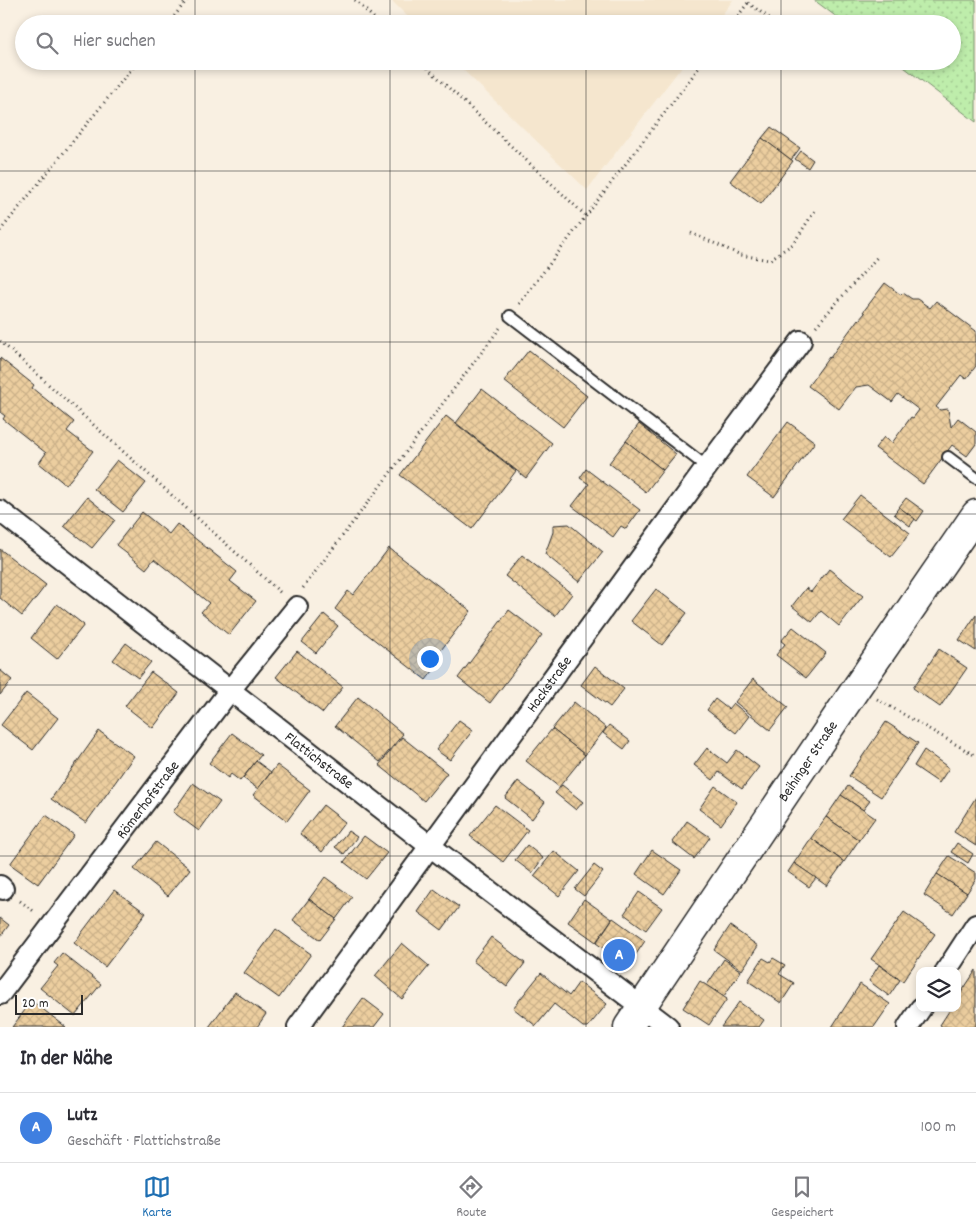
<!DOCTYPE html>
<html lang="de">
<head>
<meta charset="utf-8">
<style>
  :root { --surface:#fff; --page:#f2f2f3; --text:#2b2b33; --muted:#7c7c81; --line:#e1e1e2; --accent:#1f6fb2 }
  body { margin:0; font-family:Dekko,sans-serif; background:var(--page); color:var(--text) }
  .controls { position:absolute; right:15px; bottom:15px; display:grid; overflow:hidden; border-radius:10px; box-shadow:0 2px 8px #0003 }
  .controls button { width:45px; height:45px; display:grid; place-items:center; padding:0; border:0; border-bottom:1px solid var(--line); background:var(--surface); color:var(--text); font:25px sans-serif }
  .scale { position:absolute; left:15px; bottom:12px; width:68px; box-sizing:border-box; padding-left:5px; border:2px solid #2b2b2b; border-top:0; font-size:14px; line-height:18px; white-space:nowrap; color:#2b2b2b; -webkit-text-stroke:4px #fff; paint-order:stroke }
  .you { position:absolute; left:429px; top:658px; width:18px; height:18px; margin:-12px; border:4px solid #fff; border-radius:50%; background:#1a73e8; box-shadow:0 0 0 8px #1a73e833 }
  .badge { display:grid; place-items:center; width:32px; height:32px; border-radius:50%; background:var(--accent); color:#fff; font-size:16px; font-weight:700 }
  .pin { position:absolute; translate:-50% -50%; border:2px solid #fff; box-shadow:0 1px 5px #0006 }
  .list { margin:0; padding:0; list-style:none }
  h2 { display:flex; justify-content:space-between; align-items:center; height:65px; margin:0; padding:0 20px; font-size:21px }
  h2 small { font-size:16px; font-weight:400; color:var(--muted) }
  .list li { display:grid; grid-template-columns:32px 1fr auto; gap:15px; align-items:center; box-sizing:border-box; height:70px; padding:0 20px; border-top:1px solid var(--line) }
  .list b { display:block; font-size:19px; white-space:nowrap }
  .list p { margin:0; font-size:16px; white-space:nowrap; color:var(--muted) }
  .list em { font-size:16px; font-style:normal; color:var(--muted) }
  .icon { flex:none; width:28px; height:28px; fill:none; stroke:currentColor; stroke-width:2; stroke-linecap:round; stroke-linejoin:round }
  .map { position:relative; flex:none; width:976px; height:1027px; overflow:hidden }
  .search { position:absolute; background:var(--surface); box-shadow:0 2px 8px #0003; left:15px; right:15px; top:15px; height:55px; display:flex; align-items:center; gap:12px; box-sizing:border-box; padding:0 18px; border-radius:28px; color:var(--muted); font-size:19px }
  .sheet { height:135px; background:var(--surface) }
  nav { display:flex; justify-content:space-around; align-items:center; box-sizing:border-box; height:70px; border-top:1px solid var(--line); background:var(--surface); font-size:14px; color:var(--muted) }
  nav a { display:grid; justify-items:center; gap:2px }
  nav .on { color:var(--accent) }
  .map>svg:first-child { display:block }
  .built { fill:#f5e6ce }
  .grass { fill:url(#grass-dots); stroke:#748c6b }
  .building { fill:url(#building-cross-hatch); stroke:#2b2b2b }
  .lines { fill:none; stroke-linecap:round; stroke-linejoin:round }
  .service-casing { stroke:#2b2b2b; stroke-width:14 }
  .minor-casing { stroke:#2b2b2b; stroke-width:24 }
  .secondary-casing { stroke:#2b2b2b; stroke-width:31 }
  .path { stroke:#2b2b2b; stroke-width:3; stroke-dasharray:1 4; stroke-linecap:butt }
  .service { stroke:#fff; stroke-width:10 }
  .minor { stroke:#fff; stroke-width:20 }
  .secondary { stroke:#fff; stroke-width:28 }
  .grid { fill:none; stroke:#2b2b2b; stroke-width:1; stroke-opacity:0.55 }
  .labels { text-anchor:middle; stroke-width:5; stroke-linejoin:round; paint-order:stroke }
  .street-label { font-size:15px; fill:#2b2b2b; stroke:#fff }
</style>
</head>
<body>
<div class="map">
<svg width="976" height="1027" viewBox="0 0 976 1027">
  <defs>
    <pattern id="grass-dots" width="8" height="8" patternUnits="userSpaceOnUse" patternTransform="scale(1.25)"><rect width="8" height="8" fill="#beedab"/><path d="M2 2h.1M6 6h.1" fill="none" stroke="#a3cb93" stroke-width="1.8" stroke-linecap="round"/></pattern>
    <pattern id="building-cross-hatch" width="8" height="8" patternUnits="userSpaceOnUse" patternTransform="scale(1.25)"><rect width="8" height="8" fill="#ecce9f"/><path d="M0 0l8 8M0 8l8-8" fill="none" stroke="#cbb189"/></pattern>
  </defs>
  <rect width="100%" height="100%" fill="#f9f0e2"/>
  <filter id="ink" filterUnits="userSpaceOnUse"><feTurbulence type="fractalNoise" baseFrequency=".02" numOctaves="2"/><feDisplacementMap in="SourceGraphic" scale="10" xChannelSelector="R" yChannelSelector="G"/><feConvolveMatrix kernelMatrix="1 2 1 2 8 2 1 2 1" color-interpolation-filters="sRGB"/></filter>
  <g filter="url(#ink)">
    <g class="built">
      <path d="M391,0h342l-18,24h-300z"/>
      <path d="M454,61h232l-99,129z"/>
    </g>
    <path class="grass" d="M814,0h162v122l-80,-61h56v-37h-106z"/>
    <g class="building">
      <path d="M771,127l29,21 -9,12 -29,-22z"/>
      <path d="M762,138l31,23 -32,43 -31,-23z"/>
      <path d="M801,151l12,9 -5,8 -13,-9z"/>
      <path d="M885,283l16,12 2,-2 9,6h5l13,9 6,-7 40,30v35l-10,13 -5,-4 -25,32 4,3 8,-1 3,18 7,-9 18,14v12l-9,12 -15,-11 -29,39 -48,-36 9,-11 8,6 19,-26 2,1 6,-8 -21,-16 -6,8 -23,-17 -13,2 -17,22 -31,-23 21,-29 1,1 4,-6 24,-33 1,1 6,-7 -2,-1z"/>
      <path d="M529,350l58,46 -24,31 -59,-46z"/>
      <path d="M0,358l34,27 -2,3 42,34 -7,9 26,20 -27,34 -27,-22 7,-10 -43,-34 2,-3 -5,-4z"/>
      <path d="M482,389l70,54 -26,35 -70,-55z"/>
      <path d="M446,416l70,55 -44,58 -72,-54z"/>
      <path d="M788,422l27,20 -41,55 -27,-20z"/>
      <path d="M639,424l37,30 -13,16 -37,-29z"/>
      <path d="M626,441l37,29 -17,22 -37,-29z"/>
      <path d="M117,460l29,23 -23,29 -29,-23z"/>
      <path d="M586,469l54,41 -14,19 -5,-3 -8,11 -41,-31 17,-22 -9,-6z"/>
      <path d="M860,495l50,38 -19,24 -50,-38z"/>
      <path d="M87,497l28,23 -23,28 -28,-22z"/>
      <path d="M906,498l18,13 -7,10 -18,-14z"/>
      <path d="M899,507l16,12 -5,7 -16,-12z"/>
      <path d="M142,512l27,22 8,-10 60,48 -7,9 26,20 -27,34 -28,-23 8,-9 -55,-44 -8,10 -30,-24z"/>
      <path d="M569,524l34,28 -24,30 -34,-28 8,-22v-7z"/>
      <path d="M389,548l82,63 -36,47 5,4 -14,18 -91,-71 13,-18 5,4z"/>
      <path d="M0,549l46,36 -24,31 -22,-18z"/>
      <path d="M522,555l50,39 -17,22 -50,-40z"/>
      <path d="M829,569l34,27 -24,30 -18,-15 -9,11 -20,-16 14,-18 5,4z"/>
      <path d="M656,589l31,24 -25,32 -31,-24z"/>
      <path d="M57,604l27,21 -27,34 -26,-21z"/>
      <path d="M509,610l33,25 -52,68 -32,-25z"/>
      <path d="M324,614l14,12 -22,27 -14,-11z"/>
      <path d="M976,615v36l-17,-11z"/>
      <path d="M793,627l33,26 -20,25 -30,-23 9,-11 -4,-3z"/>
      <path d="M126,643l25,19 -13,16 -25,-18z"/>
      <path d="M939,649l28,19 -27,39 -27,-19z"/>
      <path d="M297,651l46,36 -20,26 -47,-36z"/>
      <path d="M595,666l29,23 -14,18 -29,-22z"/>
      <path d="M0,670l12,10 -12,15z"/>
      <path d="M151,672l28,21 -26,35 -28,-22z"/>
      <path d="M753,679l35,28 -18,23 -35,-28z"/>
      <path d="M26,693l32,25 -25,32 -32,-25z"/>
      <path d="M358,697l45,37 -23,28 -45,-36z"/>
      <path d="M715,699l13,10 5,-6 16,13 -13,17 -29,-23z"/>
      <path d="M574,702l32,26 -21,27 -33,-26z"/>
      <path d="M459,720l14,10 -23,30 -14,-10z"/>
      <path d="M886,722l32,21 -37,54 -32,-21z"/>
      <path d="M609,725l21,16 -6,8 -21,-16z"/>
      <path d="M552,729l33,26 -26,32 -33,-26z"/>
      <path d="M99,731l35,25 -48,67 -35,-24z"/>
      <path d="M232,733l29,22 -21,26 -9,-7 -3,4 -19,-15z"/>
      <path d="M402,737l45,36 -23,28 -45,-36z"/>
      <path d="M707,748l20,15 10,-13 22,17 -17,22 -23,-17 -6,8 -19,-15z"/>
      <path d="M924,750l25,18 -10,15 -25,-17z"/>
      <path d="M256,761l15,11 -13,17 -15,-11z"/>
      <path d="M277,765l33,25 -23,31 -34,-26z"/>
      <path d="M518,781l27,21 -13,17 -27,-21z"/>
      <path d="M193,783l27,19 -21,29 -26,-19z"/>
      <path d="M562,785l21,17 -7,8 -21,-17z"/>
      <path d="M715,786l22,16 -16,23 -22,-16z"/>
      <path d="M848,786l22,15 -7,9 -22,-15z"/>
      <path d="M841,795l34,23 -16,22 -33,-23z"/>
      <path d="M976,797v49l-22,-14z"/>
      <path d="M323,805l22,17 -23,30 -22,-18z"/>
      <path d="M495,805l33,25 -25,32 -33,-26z"/>
      <path d="M46,815l28,20 -36,49 -28,-20z"/>
      <path d="M826,817l33,23 -15,22 -33,-24z"/>
      <path d="M687,821l23,16 -16,22 -22,-17z"/>
      <path d="M348,831l9,6 -13,17 -9,-7z"/>
      <path d="M364,836l23,17 -21,26 -22,-17z"/>
      <path d="M811,838l33,24 -17,24 -33,-23z"/>
      <path d="M156,842l34,27 -22,27 -34,-27z"/>
      <path d="M957,843l16,11 -5,9 -17,-11z"/>
      <path d="M527,845l16,13 -11,15 -17,-13z"/>
      <path d="M652,850l29,20 -17,24 -28,-20z"/>
      <path d="M554,851l25,20 -20,25 -25,-20z"/>
      <path d="M949,856l27,17v6l-9,14 -30,-19z"/>
      <path d="M794,863l22,15 -7,9 -21,-15z"/>
      <path d="M594,865l9,7 -19,24 -9,-7z"/>
      <path d="M937,874l30,19 -14,21 -29,-19z"/>
      <path d="M325,877l27,20 -16,22 -27,-20z"/>
      <path d="M434,889l25,18 -17,23 -24,-18z"/>
      <path d="M114,890l32,23 -41,54 -31,-24z"/>
      <path d="M639,892l23,16 -16,22 -22,-16z"/>
      <path d="M309,899l27,20 -16,21 -27,-20z"/>
      <path d="M584,899l28,20 -16,23 -28,-20z"/>
      <path d="M904,912l31,22 -32,47 -32,-22z"/>
      <path d="M0,918l9,7 -9,12z"/>
      <path d="M613,918l32,23 -17,25 -32,-23z"/>
      <path d="M730,926l28,20 -16,24 -28,-20z"/>
      <path d="M276,929l35,25 -32,44 -35,-25z"/>
      <path d="M491,937l34,26 -18,24 -34,-26z"/>
      <path d="M402,943l27,23 -27,33 -27,-23z"/>
      <path d="M62,953l39,31 -26,32 -35,-28 18,-22 -4,-3z"/>
      <path d="M763,958l7,4 3,-4 12,7 -6,9 15,9 -13,20 -33,-22z"/>
      <path d="M724,959l17,12 -17,25 -17,-11z"/>
      <path d="M879,965l21,15 -11,16 -20,-15z"/>
      <path d="M976,970v57h-33l-3,-2 11,-17h6v-9z"/>
      <path d="M541,973l28,23 10,-14 28,22 -19,23h-5l-29,-23 -18,22 -23,-18z"/>
      <path d="M700,981l27,18 -18,26 -26,-17z"/>
      <path d="M860,984l30,20 -16,23h-42z"/>
      <path d="M235,992l31,22 -9,13h-48z"/>
      <path d="M363,998l21,16 -10,13h-32z"/>
      <path d="M32,1001l34,26h-54z"/>
      <path d="M739,1002l25,18 -5,7h-38z"/>
    </g>
    <g class="lines">
      <defs>
        <g id="service">
          <path d="M510,316l197,151"/>
          <path d="M948,457l28,21"/>
        </g>
        <g id="minor">
          <path id="s1" d="M0,511l430,335 238,181"/>
          <path d="M0,886l3,3"/>
          <path d="M946,971l30,-46"/>
          <path id="s2" d="M0,994l230,-304 67,-83"/>
          <path id="s3" d="M298,1027l409,-560 94,-126"/>
          <path d="M908,1027l13,-19"/>
        </g>
        <g id="secondary">
          <path id="s4" d="M628,1027l229,-340 119,-173"/>
        </g>
      </defs>
      <use href="#service" class="service-casing"/>
      <use href="#minor" class="minor-casing"/>
      <use href="#secondary" class="secondary-casing"/>
      <g class="path">
        <path d="M355,0l25,24"/>
        <path d="M748,3l24,17"/>
        <path d="M168,24l19,-24"/>
        <path d="M732,24l18,-24"/>
        <path d="M420,61l166,155"/>
        <path d="M0,231l138,-170"/>
        <path d="M691,233l50,22 28,5 24,-16 23,-35"/>
        <path d="M519,304l185,-243"/>
        <path d="M816,326l63,-71"/>
        <path d="M0,341l282,253"/>
        <path d="M303,588l197,-260"/>
        <path d="M877,699l99,57"/>
        <path d="M20,901l15,11"/>
      </g>
      <use href="#service" class="service"/>
      <use href="#minor" class="minor"/>
      <use href="#secondary" class="secondary"/>
    </g>
  </g>
  <path class="grid" d="M195,0v24M390,0v24M586,0v24M781,0v24M195,61v966M390,61v966M586,61v966M781,61v966M0,171h976M0,342h976M0,514h976M0,685h976M0,856h976"/>
  <g class="labels">
    <g class="street-label">
      <text dy="5" stroke="none"><textPath href="#s3" startOffset="425">Hackstraße</textPath></text>
      <text dy="5" stroke="none"><textPath href="#s1" startOffset="405">Flattichstraße</textPath></text>
      <text dy="5" stroke="none"><textPath href="#s4" startOffset="321">Beihinger Straße</textPath></text>
      <text dy="5" stroke="none"><textPath href="#s2" startOffset="244">Römerhofstraße</textPath></text>
    </g>
  </g>
</svg>
<div class="controls">
<button><svg class="icon" aria-label="layers" viewBox="0 0 24 24"><path d="M12 4l9 5-9 5-9-5zM3 14l9 5 9-5"/></svg></button>
</div>
<div class="scale">20 m</div>
<div class="you"></div>
<div class="pin badge" style="left:619px;top:955px;background:#3f7fe0">A</div>
<div class="search"><svg class="icon" aria-label="search" viewBox="0 0 24 24"><circle cx="10" cy="10" r="6"/><path d="M15 15l6 6"/></svg>Hier suchen</div>
</div>
<section class="sheet">
<h2>In der Nähe<small></small></h2>
<ul class="list">
<li><span class="badge" style="background:#3f7fe0">A</span><div><b>Lutz</b><p>Geschäft · Flattichstraße</p></div><em>100 m</em></li>
</ul>
</section>
<nav>
<a class="on"><svg class="icon" aria-label="map" viewBox="0 0 24 24"><path d="M3 6l6-2 6 2 6-2v14l-6 2-6-2-6 2zM9 4v14M15 6v14"/></svg>Karte</a>
<a><svg class="icon" aria-label="directions" viewBox="0 0 24 24"><path d="M12 3l9 9-9 9-9-9zM9 14v-3h6M13 9l2 2-2 2"/></svg>Route</a>
<a><svg class="icon" aria-label="saved" viewBox="0 0 24 24"><path d="M7 4h10v16l-5-4-5 4z"/></svg>Gespeichert</a>
</nav>
</body>
</html>
